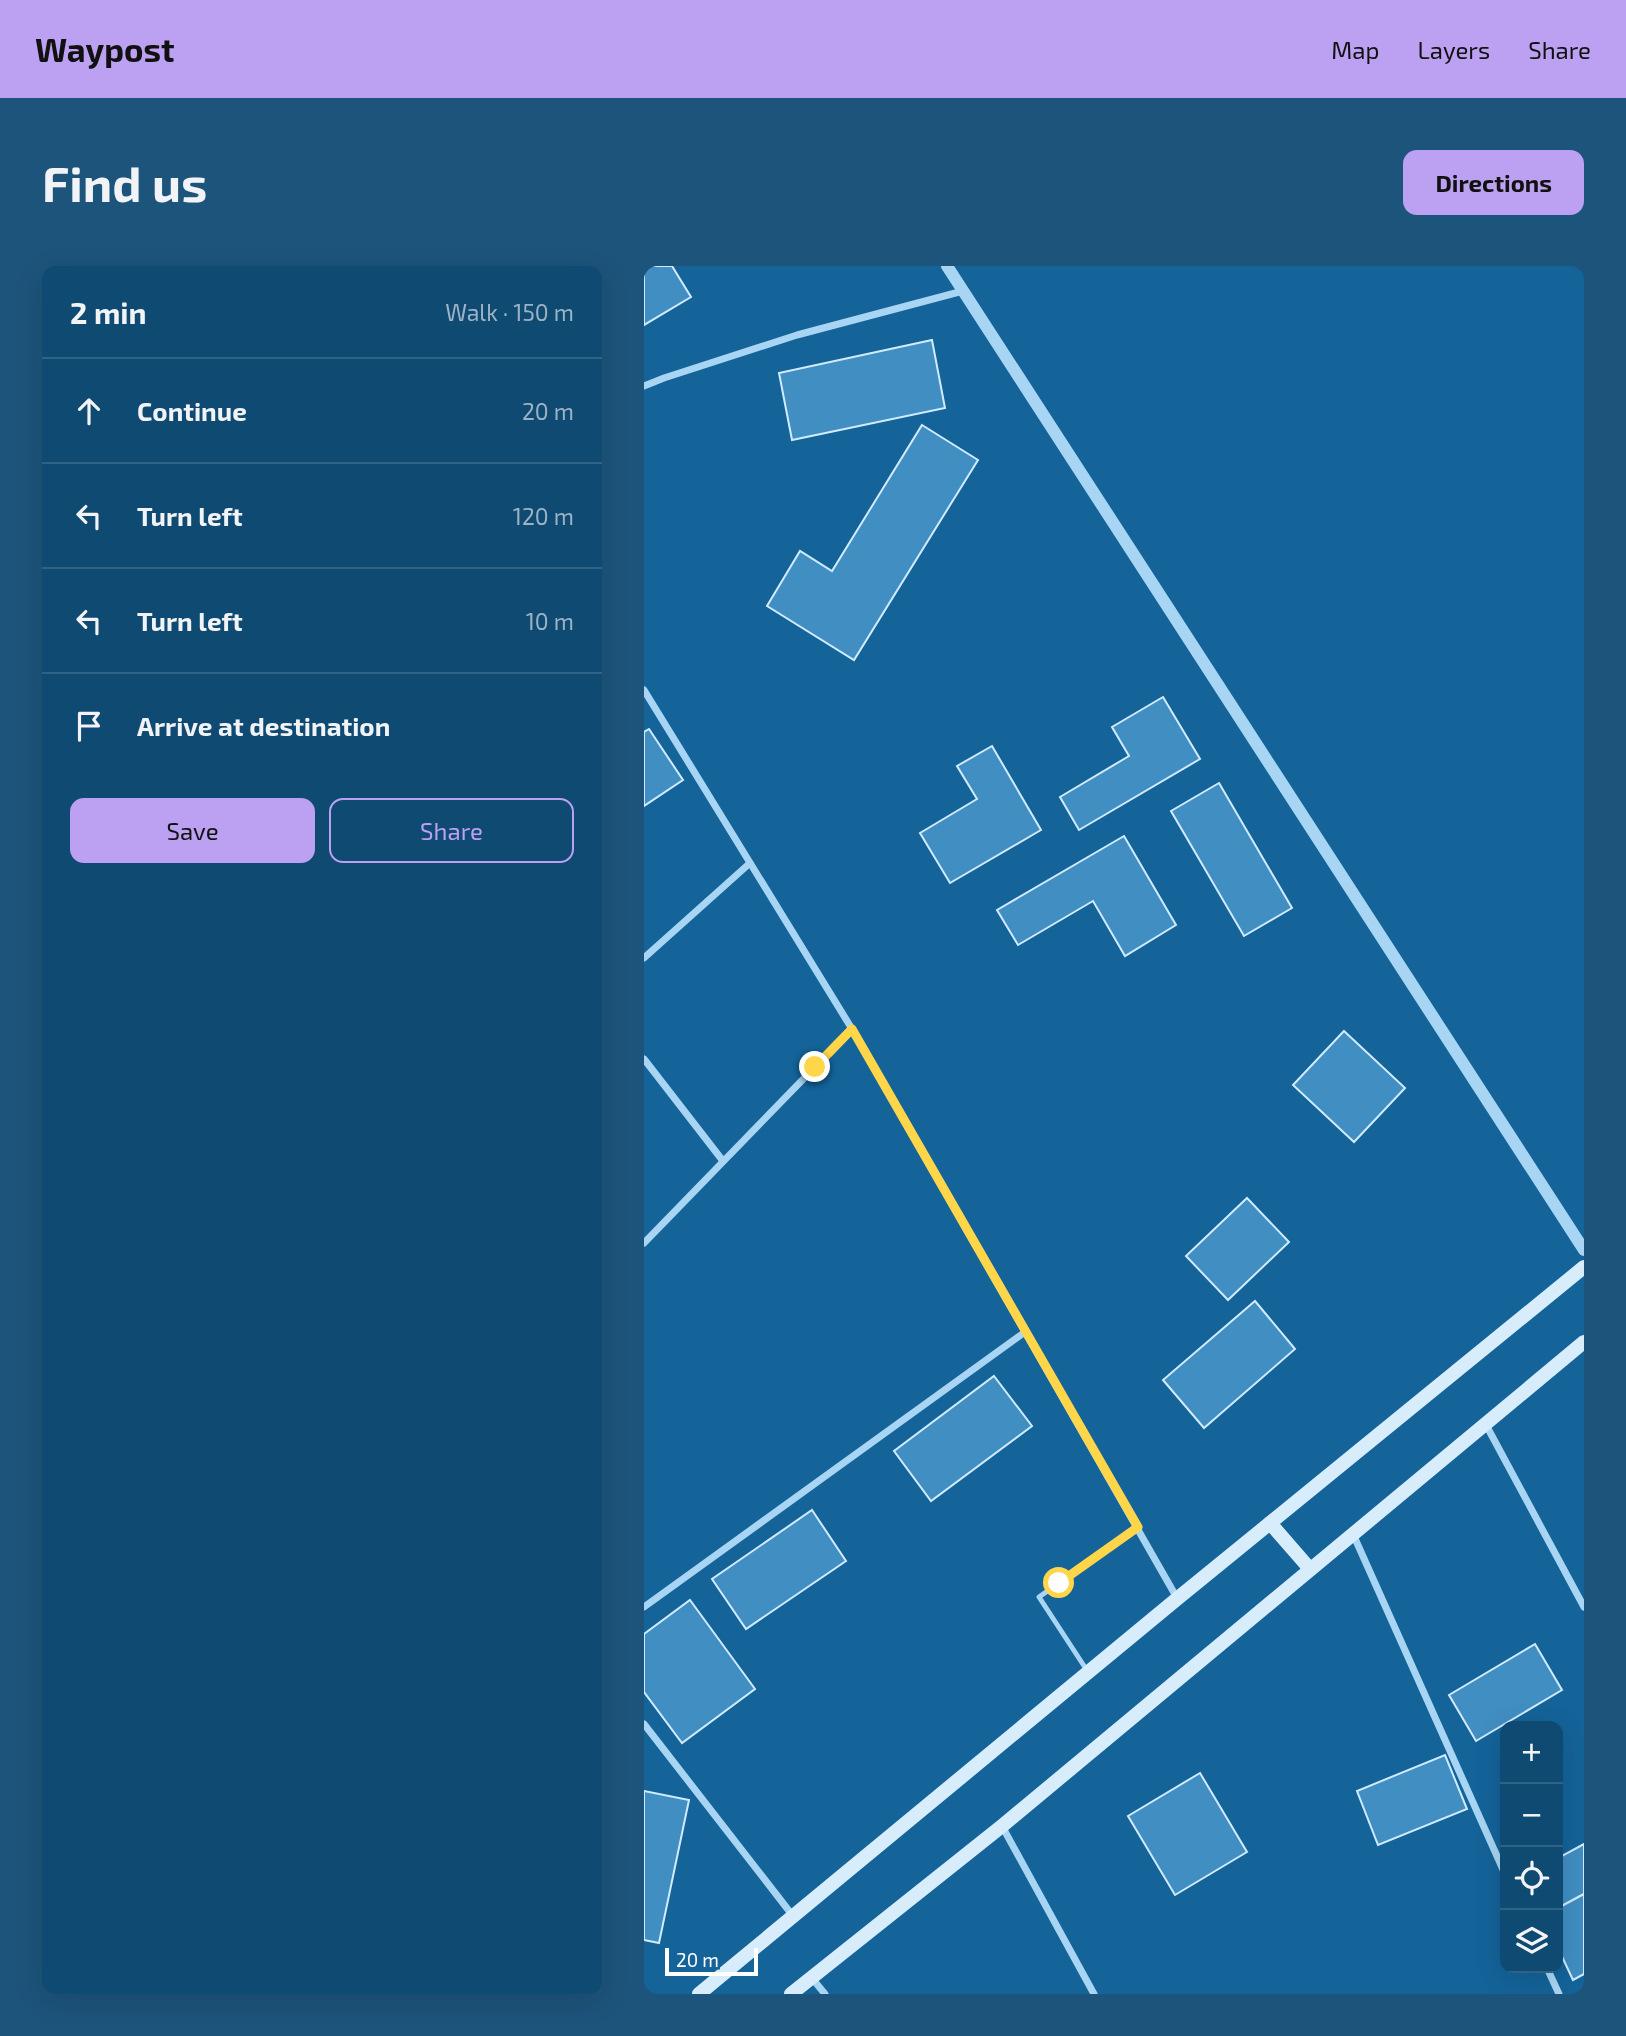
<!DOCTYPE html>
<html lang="en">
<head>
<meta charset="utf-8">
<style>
  :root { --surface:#0f4a73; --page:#1d547b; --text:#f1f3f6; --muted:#9bb3c4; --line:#2f6285; --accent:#bca0f2 }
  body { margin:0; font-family:"Exo 2",sans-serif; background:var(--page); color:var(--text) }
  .controls { position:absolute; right:21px; bottom:21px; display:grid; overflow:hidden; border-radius:14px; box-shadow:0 7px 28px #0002 }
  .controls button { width:63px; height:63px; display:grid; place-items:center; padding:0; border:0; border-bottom:2px solid var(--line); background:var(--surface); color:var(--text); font:35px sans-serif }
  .scale { position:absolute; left:21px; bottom:18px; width:93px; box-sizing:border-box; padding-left:7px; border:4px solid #fff; border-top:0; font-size:19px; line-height:24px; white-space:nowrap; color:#fff; -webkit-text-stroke:5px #146399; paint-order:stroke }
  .stop { position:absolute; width:21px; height:21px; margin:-16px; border:5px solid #ffd54a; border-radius:50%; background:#fff }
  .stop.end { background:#ffd54a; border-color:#fff; box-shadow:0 2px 7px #0008 }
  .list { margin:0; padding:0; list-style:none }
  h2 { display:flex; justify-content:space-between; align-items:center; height:91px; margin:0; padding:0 28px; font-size:30px }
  h2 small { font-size:23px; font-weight:400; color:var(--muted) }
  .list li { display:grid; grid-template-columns:46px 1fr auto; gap:21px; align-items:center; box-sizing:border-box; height:105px; padding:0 28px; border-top:2px solid var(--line) }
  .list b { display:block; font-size:26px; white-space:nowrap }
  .list em { font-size:23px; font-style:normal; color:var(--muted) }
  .actions { display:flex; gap:14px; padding:21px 28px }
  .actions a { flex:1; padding:16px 0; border:2px solid var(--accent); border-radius:14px; text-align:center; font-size:24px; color:var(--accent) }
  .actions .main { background:var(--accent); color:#111 }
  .icon { flex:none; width:38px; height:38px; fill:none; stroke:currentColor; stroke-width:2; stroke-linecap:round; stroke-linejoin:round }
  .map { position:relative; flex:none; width:940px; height:1728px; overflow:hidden; border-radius:14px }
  header { display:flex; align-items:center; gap:42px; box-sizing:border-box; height:98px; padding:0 35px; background:var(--accent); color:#111 }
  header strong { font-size:33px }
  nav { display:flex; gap:38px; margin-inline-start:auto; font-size:24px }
  .intro { display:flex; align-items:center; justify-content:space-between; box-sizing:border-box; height:168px; padding:0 42px }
  h1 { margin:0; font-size:49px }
  .button { padding:18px 32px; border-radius:14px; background:var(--accent); color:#111; font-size:24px; font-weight:700 }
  main { display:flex; gap:42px; padding:0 42px }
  aside { flex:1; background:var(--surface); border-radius:14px; box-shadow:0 7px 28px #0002 }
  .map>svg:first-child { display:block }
  .building { fill:#418ec2; stroke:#d0ebfd; stroke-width:2 }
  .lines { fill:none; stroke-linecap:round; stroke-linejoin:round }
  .service { stroke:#a8d5f3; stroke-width:5 }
  .minor { stroke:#a8d5f3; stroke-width:7 }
  .tertiary { stroke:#a8d5f3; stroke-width:12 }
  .secondary { stroke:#d7edfc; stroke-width:14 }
  .route { stroke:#ffd54a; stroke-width:9 }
</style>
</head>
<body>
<header>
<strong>Waypost</strong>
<nav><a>Map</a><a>Layers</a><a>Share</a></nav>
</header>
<div class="intro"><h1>Find us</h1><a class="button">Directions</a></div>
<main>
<aside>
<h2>2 min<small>Walk · 150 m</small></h2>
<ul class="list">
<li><svg class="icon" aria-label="ahead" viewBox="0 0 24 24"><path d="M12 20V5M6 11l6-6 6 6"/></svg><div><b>Continue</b></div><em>20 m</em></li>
<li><svg class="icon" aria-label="left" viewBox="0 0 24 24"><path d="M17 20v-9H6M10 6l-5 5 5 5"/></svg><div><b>Turn left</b></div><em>120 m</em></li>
<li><svg class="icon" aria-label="left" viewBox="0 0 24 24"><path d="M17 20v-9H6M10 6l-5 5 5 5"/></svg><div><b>Turn left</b></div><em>10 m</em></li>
<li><svg class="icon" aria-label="arrive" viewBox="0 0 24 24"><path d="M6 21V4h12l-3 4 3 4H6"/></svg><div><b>Arrive at destination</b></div></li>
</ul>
<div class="actions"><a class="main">Save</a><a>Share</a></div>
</aside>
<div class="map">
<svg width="940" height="1728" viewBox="0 0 940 1728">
  <rect width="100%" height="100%" fill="#146399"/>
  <g class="building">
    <path d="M0,0h28l19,31 -47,28z"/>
    <path d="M288,74l13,68 -153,32 -13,-67z"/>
    <path d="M278,159l56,35 -124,200 -87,-54 33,-55 32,20z"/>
    <path d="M519,431l37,62 -121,71 -19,-33 69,-41 -17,-29z"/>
    <path d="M5,463l34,51 -39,26v-74z"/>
    <path d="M348,480l49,84 -91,53 -30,-50 57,-34 -20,-33z"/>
    <path d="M575,517l73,125 -48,28 -73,-125z"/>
    <path d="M480,570l52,89 -51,31 -32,-55 -75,44 -21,-35z"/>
    <path d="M700,765l61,57 -51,54 -61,-57z"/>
    <path d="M603,932l42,44 -61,58 -42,-44z"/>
    <path d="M611,1035l40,48 -91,79 -41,-48z"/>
    <path d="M350,1110l38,50 -101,75 -37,-50z"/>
    <path d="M168,1244l34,51 -100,68 -34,-50z"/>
    <path d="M46,1334l65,89 -73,54 -38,-51v-58z"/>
    <path d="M891,1378l27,46 -86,51 -27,-46z"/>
    <path d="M801,1489l22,54 -89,36 -21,-54z"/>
    <path d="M556,1507l47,79 -72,43 -47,-79z"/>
    <path d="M0,1525l45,9 -30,143 -15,-3z"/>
    <path d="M940,1578v50l-26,14v-50z"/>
    <path d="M940,1628v80l-11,6 -15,-32v-40z"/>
  </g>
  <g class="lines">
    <path class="service" d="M444,1406l-49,-75 99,-70"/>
    <g class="minor">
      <path d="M0,120l20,-8 133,-43 166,-44"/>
      <path d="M0,424l208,339 325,569"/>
      <path d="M0,692l106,-95"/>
      <path d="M0,793l79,102"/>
      <path d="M0,977l208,-214"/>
      <path d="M841,1157l99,184"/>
      <path d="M709,1268l152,340"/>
      <path d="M0,1341l381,-275"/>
      <path d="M0,1458l149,192"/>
      <path d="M358,1560l92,168"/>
      <path d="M903,1702l12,26"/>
      <path d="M167,1711l14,17"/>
    </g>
    <path class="tertiary" d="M303,0l637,984"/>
    <g class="secondary">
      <path d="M626,1257l40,46"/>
      <path d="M55,1728l479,-396 406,-331"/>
      <path d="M147,1728l211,-168 582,-484"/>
    </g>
  </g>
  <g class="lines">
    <path class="route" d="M171,801l37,-38 286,498 -79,56"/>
  </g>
</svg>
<div class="controls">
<button>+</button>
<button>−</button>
<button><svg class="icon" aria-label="locate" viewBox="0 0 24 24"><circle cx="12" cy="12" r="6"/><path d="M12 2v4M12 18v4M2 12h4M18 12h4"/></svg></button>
<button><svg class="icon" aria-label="layers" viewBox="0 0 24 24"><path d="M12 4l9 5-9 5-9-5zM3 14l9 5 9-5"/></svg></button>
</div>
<div class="scale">20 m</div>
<div class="stop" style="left:415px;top:1317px"></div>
<div class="stop end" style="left:171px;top:801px"></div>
</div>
</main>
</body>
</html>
